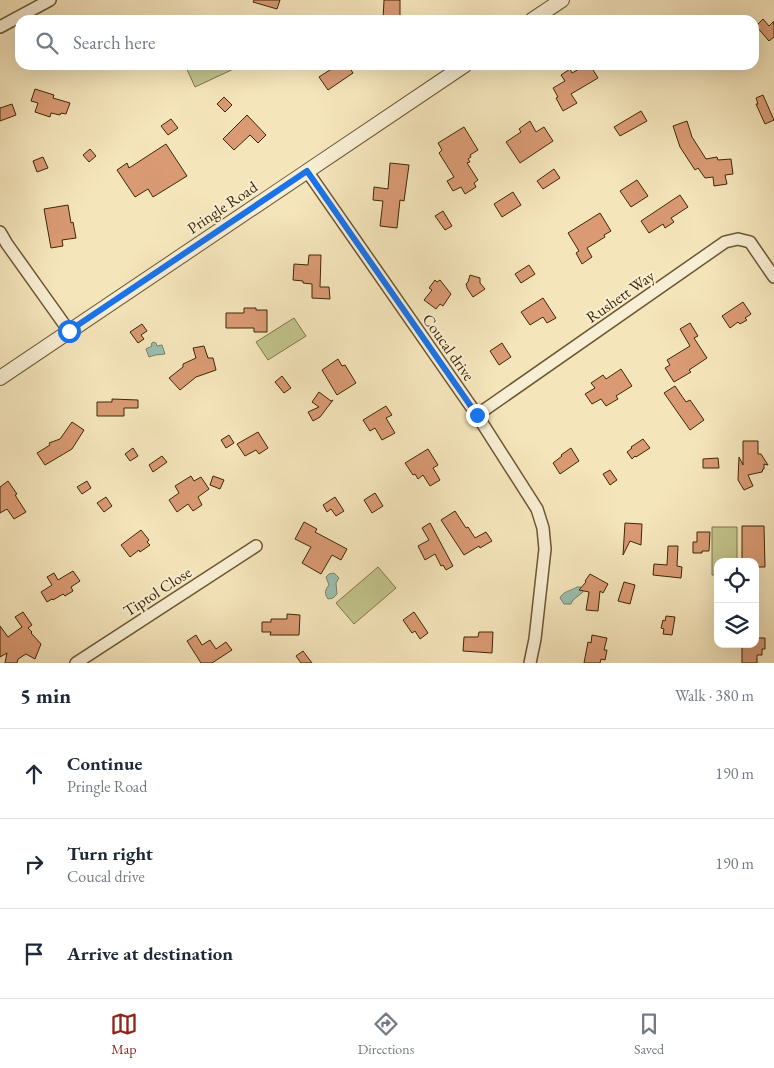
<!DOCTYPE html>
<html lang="en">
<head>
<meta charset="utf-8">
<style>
  :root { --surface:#fff; --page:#f2f2f3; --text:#1f2937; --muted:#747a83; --line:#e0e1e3; --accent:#8f2418 }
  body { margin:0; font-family:"EB Garamond",serif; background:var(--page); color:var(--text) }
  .controls { position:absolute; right:15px; bottom:15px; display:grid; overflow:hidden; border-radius:10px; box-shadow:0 5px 20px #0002 }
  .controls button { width:45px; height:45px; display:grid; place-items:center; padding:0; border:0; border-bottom:1px solid var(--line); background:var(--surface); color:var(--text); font:25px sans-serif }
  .stop { position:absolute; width:15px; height:15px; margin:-11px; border:4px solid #1a73e8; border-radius:50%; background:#fff }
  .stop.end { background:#1a73e8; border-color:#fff; box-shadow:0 1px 5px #0008 }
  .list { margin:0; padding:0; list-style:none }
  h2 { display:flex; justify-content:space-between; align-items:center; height:65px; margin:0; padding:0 20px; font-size:21px }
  h2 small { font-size:16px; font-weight:400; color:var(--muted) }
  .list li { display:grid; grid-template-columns:32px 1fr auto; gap:15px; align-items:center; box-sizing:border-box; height:90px; padding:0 20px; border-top:1px solid var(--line) }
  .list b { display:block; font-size:19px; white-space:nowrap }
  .list p { margin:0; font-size:16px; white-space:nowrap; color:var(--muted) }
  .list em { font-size:16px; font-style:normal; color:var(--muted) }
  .icon { flex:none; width:28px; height:28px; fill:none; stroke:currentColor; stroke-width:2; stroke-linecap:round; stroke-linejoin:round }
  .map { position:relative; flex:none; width:774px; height:663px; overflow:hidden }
  .search { position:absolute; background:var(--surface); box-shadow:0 5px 20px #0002; left:15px; right:15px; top:15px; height:55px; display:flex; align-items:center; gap:12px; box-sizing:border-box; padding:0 18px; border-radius:15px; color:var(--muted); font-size:19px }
  .sheet { height:335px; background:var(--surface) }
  nav { display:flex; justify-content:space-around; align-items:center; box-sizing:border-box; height:70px; border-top:1px solid var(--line); background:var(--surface); font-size:14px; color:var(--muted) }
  nav a { display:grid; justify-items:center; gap:2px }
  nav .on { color:var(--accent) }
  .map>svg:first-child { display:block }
  .green { fill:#c2c38c; stroke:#807648 }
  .water { fill:#9cbfb0; stroke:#76836b }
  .building { fill:#d99a74; stroke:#3e2804 }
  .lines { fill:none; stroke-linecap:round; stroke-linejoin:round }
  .minor-casing { stroke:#6c5732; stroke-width:14 }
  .tertiary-casing { stroke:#6c5732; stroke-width:16 }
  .minor { stroke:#f8eed3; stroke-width:11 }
  .tertiary { stroke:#f8eed3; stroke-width:14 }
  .route { stroke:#1a73e8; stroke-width:6 }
  .labels { text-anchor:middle; stroke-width:4; stroke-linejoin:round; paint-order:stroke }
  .street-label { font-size:16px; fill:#3e2804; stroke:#f8eed3 }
</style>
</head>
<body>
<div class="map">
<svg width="774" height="663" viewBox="0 0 774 663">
  <rect width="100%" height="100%" fill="#f5e5bb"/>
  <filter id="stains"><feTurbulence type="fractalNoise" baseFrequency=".004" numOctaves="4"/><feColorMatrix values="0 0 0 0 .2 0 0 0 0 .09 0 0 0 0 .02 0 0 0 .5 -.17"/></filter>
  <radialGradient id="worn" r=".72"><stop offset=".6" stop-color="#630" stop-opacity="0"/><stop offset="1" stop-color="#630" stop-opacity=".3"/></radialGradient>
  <g class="green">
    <path d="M185,65h55v1l-45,21z"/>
    <path d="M294,318l12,18 -38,24 -12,-18z"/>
    <path d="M712,527h25v35h-19v13h-6z"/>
    <path d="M378,567l18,21 -42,36 -18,-21z"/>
  </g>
  <g class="water">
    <path d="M153,342l3,1 1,3 5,-1 3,9 -10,1 -6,2 -3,-8 6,-3 -1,-2z"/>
    <path d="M334,573l5,5 -3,5 1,11 -4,4 -5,1c-4,-6 -3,-9 1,-14l-3,-8 3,-3z"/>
    <path d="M577,587h3l3,1v4l-10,8 -2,4h-7l-4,-6c3,-7 11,-7 17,-11z"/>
  </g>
  <g class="building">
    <path d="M254,0h26l-3,9 -24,-7z"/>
    <path d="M384,0h16v20h-17z"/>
    <path d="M763,19l6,7 5,-5v16l-5,4 -13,-15z"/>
    <path d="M331,65h17l5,8 -25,17 -9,-13 14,-9z"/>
    <path d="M586,65h4l8,13 -27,16 6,9 -14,8 -7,-13 2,-1 -5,-9 12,-7 -4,-6 9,-6 2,4z"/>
    <path d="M35,89l19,6 -1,3 17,5 -4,11 -5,-1 -1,2 -9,-2 -1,4 -15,-5 3,-9 -7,-2z"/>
    <path d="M763,95l11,25 -9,4 -9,-20h2l-2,-6z"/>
    <path d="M224,97l8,8 -7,7 -8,-8z"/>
    <path d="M12,104l4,11 -16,6v-13z"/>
    <path d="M641,111l6,10 -27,15 -6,-9z"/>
    <path d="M247,115l19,20 -8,8 -8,-8 -16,15 -11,-11z"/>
    <path d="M171,119l7,9 -10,7 -7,-9z"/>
    <path d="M530,121l6,11 8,-5 9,14 -33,22 -14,-21 15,-10 -2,-3z"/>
    <path d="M687,121l5,16 14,22 11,-2 1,3 13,-1 2,15 -8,1 2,9 -13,2 -1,-9 -8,1 -7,-10 -3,2 -15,-23 -7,-21z"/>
    <path d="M464,127l14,23 -8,5 1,2 -3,2 2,3 -3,1 11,17 -4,3 2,4 -11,7 -4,-7 -8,4 -6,-10 7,-4 -15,-24 3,-3 -4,-7z"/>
    <path d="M166,144l21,32 -34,21 -5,-8 -13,8 -18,-27 10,-7 2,5z"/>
    <path d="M90,149l6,7 -7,6 -6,-7z"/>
    <path d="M43,157l5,11 -11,4 -4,-11z"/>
    <path d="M390,163l19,2 -5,36 -4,-1 -3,28 -17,-2 3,-25 -10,-1 1,-13 14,2z"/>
    <path d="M554,169l6,9 -17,11 -6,-8z"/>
    <path d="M637,180l11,16 -17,11 -11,-16z"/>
    <path d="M513,192l8,13 -19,12 -8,-13z"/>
    <path d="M680,195l8,12 -17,11 3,4 -9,6 -2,-4 -14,9 -8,-12z"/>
    <path d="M68,205l3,18 2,-1 3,16 -14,2 1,6 -12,2 -7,-39z"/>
    <path d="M443,211l9,15 -7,4 -10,-14z"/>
    <path d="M600,213l11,18 -7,4 1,2 -18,11 5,9 -10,7 -6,-11 3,-2 -11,-18z"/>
    <path d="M309,255h12l-1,32h9l1,12 -18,-1v-14l-9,-1v-2l-10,-1 1,-16 14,1z"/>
    <path d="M529,265l6,9 -14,9 -6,-9z"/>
    <path d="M470,275l10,3v5l5,6 -12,8 -6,-9v-1l-1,-3 2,-2z"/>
    <path d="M435,280l2,2 3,-2 11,14 -8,12 -3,-2 -4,5 -12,-9 8,-10 -3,-2z"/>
    <path d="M543,298l13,20 -9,5 -4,-6 -13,8 -9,-13z"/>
    <path d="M743,302l8,12 -6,4 2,2 -7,4 -2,-2 -8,6 -8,-12z"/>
    <path d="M244,308h12v2h11v22h-13v-4h-28v-15h18z"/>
    <path d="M690,323l8,13 -4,2 13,20 -18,12 2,2 -17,10 -9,-14 5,-3 -3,-5 23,-14 -10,-17z"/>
    <path d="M142,324l5,7 -6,4 3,4 -6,4 -8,-11z"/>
    <path d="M502,343l9,14 -12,8 -9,-14z"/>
    <path d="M204,346l4,12h5l3,12 -20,7 -16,13 -11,-12 14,-11v-3l13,-6 -3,-10z"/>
    <path d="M338,359l4,7 3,-1 11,18 -19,12 -15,-25z"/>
    <path d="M621,369l11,17 -16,10 2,3 -12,7 -5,-7 -9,5 -7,-10 10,-6 -4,-5 12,-8 3,4z"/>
    <path d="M282,376l9,12 -7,5 -9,-11z"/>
    <path d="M675,386l11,16 4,-2 14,20 -14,10 -26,-37z"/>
    <path d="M319,392l12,9 2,-1 -13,17 -7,4 -5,-9 11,-5 -7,-5z"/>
    <path d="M112,399l26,1v8h-14v8h-27v-14h15z"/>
    <path d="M386,406l6,9 -6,3 9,15 -13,7 -7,-12 -5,3 -7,-11z"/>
    <path d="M72,422l12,8 -12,19 -27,16 -8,-12 13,-8 -1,-2 11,-4z"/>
    <path d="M258,432l10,16 -9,6 -3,-4 -11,6 -8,-12z"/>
    <path d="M229,435l5,8 -8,5 -5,-8z"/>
    <path d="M643,439l7,9 -14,9 -1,-1 -3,3 -5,-7 5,-4 -1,-1z"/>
    <path d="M743,441h15v13h3l7,11 -4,-1v5h-1l-1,3 -14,3 5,11 -9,4 -6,-10 1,-23 4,8z"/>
    <path d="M133,448l5,8 -8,5 -5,-7z"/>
    <path d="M571,448l8,13 -19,13 -7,-11 9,-7 -1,-1z"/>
    <path d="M428,449l10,16 -5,3 7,12 -10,6 -7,-11 -5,4 -3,-5 -2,1 -8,-12z"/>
    <path d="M162,456l5,6 -14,10 -4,-7z"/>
    <path d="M718,458l1,10h-16v-9z"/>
    <path d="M610,470l7,10 -7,5 -7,-11z"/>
    <path d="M191,476l3,5 7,-4 8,12 -11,8 4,8 -9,6 -5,-7 -11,8 -8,-12 10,-7 -4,-7z"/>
    <path d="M213,476l11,4 -4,9 -10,-4z"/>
    <path d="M8,481l9,13 -2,1 11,17 -12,7 -7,-10 -7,4v-26z"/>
    <path d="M87,481l4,7 -9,6 -5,-7z"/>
    <path d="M375,493l8,13 -11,7 -8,-13z"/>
    <path d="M106,497l6,9 -8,6 -7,-9z"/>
    <path d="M335,497l9,14 -8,5 -5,-7 -4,3 -4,-7z"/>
    <path d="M455,511l11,17 2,-1 7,11 11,-6 6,9 -12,7 -1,-2 -15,9 -23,-35z"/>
    <path d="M304,522l13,7 -2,3 32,17 -6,11 -9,-5 -11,19 -19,-11 9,-16 -16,-8z"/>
    <path d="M430,523l23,43 -7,4 -3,-5 -2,1 -6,-12 -10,6 -7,-14 11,-6 -7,-12z"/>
    <path d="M625,523l17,1 -1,21 -11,-4 -7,14z"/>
    <path d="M742,526h22l1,41h-10v-5h-13z"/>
    <path d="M141,530l8,10 -2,2 3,3 -10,7 -1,-2 -9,7 -9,-12z"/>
    <path d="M697,532h13l-1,19h-7v2h-9v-11h4z"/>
    <path d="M668,546h10l-1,20 5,1 -1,11 -28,-3 1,-11 13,1z"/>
    <path d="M73,571l7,10 -9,6 2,4 -8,5 -2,-2 -10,6 -1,-1 -5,3 -6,-10 11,-7 -5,-8 7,-4 4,7z"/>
    <path d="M590,574l18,10 -5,9 -3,-2 -2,20 -12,-1 3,-18 -10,-2 7,-8 -1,-1z"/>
    <path d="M624,582l11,3 -5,19 -12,-3z"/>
    <path d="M23,612l9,13 -4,3 4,4 -1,1 10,11 -6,15 -9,-5 -8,5 -1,4h-12l2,-10 -7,4v-31l8,11 14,-10 -7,-10z"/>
    <path d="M414,612l14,21 -8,6 -5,-8 -3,2 -9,-13z"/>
    <path d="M287,614l13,1 -1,20h-29l1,-3h-9v-10h9v-3h16z"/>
    <path d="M666,616l9,1 -3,18 -9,-1 1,-5 -3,-1 2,-8 2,1z"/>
    <path d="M479,632h14l-1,21 -29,-2 1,-14h14z"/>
    <path d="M196,635l6,10 8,-5 6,9 10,-7 6,8 -20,13h-11l-14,-22z"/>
    <path d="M592,635l15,3 -3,12h3l-2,10 -4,-1 -1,4h-16l4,-21 3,1z"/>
    <path d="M755,638h10v11h-3v6h-5v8h-15v-19h13z"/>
    <path d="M303,651l9,12h-11l-5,-7z"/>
  </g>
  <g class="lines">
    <defs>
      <g id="minor">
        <path d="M0,27l50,-27"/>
        <path d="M307,171l170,244 60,94 6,19 2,21 -10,90 -5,24"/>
        <path d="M0,232l7,12 62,87"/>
        <path d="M477,415l248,-173 13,-3 12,3 24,35"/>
        <path d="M76,663l180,-117"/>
      </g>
      <g id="tertiary">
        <path d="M532,20l30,-20"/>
        <path d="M0,378l465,-313"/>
      </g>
    </defs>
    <use href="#minor" class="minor-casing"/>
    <use href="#tertiary" class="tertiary-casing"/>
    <use href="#minor" class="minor"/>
    <use href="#tertiary" class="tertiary"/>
  </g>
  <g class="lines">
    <path class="route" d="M69,331l238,-160 170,244"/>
  </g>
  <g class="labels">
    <g class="street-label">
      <text transform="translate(222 207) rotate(-34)" y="6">Pringle Road</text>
      <text transform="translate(620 296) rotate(-35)" y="6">Rushett Way</text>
      <text transform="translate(449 347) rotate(55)" y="6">Coucal drive</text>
      <text transform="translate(157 591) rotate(-33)" y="6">Tiptol Close</text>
    </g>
  </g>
  <rect width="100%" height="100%" filter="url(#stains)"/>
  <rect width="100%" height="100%" fill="url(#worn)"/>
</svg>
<div class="controls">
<button><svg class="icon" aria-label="locate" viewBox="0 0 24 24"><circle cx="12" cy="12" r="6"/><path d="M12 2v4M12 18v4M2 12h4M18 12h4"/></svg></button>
<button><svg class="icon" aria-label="layers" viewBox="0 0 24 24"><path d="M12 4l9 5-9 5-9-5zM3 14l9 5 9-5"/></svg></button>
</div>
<div class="stop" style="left:69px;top:331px"></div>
<div class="stop end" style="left:477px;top:415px"></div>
<div class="search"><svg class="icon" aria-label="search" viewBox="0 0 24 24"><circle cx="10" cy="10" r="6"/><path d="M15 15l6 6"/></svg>Search here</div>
</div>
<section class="sheet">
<h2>5 min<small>Walk · 380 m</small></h2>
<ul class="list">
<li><svg class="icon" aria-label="ahead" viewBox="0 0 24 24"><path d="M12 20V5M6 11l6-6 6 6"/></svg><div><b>Continue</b><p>Pringle Road</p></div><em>190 m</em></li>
<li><svg class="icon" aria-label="right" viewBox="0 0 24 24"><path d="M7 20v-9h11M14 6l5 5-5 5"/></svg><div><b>Turn right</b><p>Coucal drive</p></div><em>190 m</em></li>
<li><svg class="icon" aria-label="arrive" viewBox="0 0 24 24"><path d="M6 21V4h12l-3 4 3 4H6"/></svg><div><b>Arrive at destination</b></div></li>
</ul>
</section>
<nav>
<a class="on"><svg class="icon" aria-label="map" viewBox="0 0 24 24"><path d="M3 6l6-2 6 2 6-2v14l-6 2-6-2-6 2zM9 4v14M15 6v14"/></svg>Map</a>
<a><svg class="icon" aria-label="directions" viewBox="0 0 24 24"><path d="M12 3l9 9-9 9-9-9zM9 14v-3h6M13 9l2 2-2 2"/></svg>Directions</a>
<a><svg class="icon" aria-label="saved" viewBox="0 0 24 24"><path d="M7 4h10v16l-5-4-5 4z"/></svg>Saved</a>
</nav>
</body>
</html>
